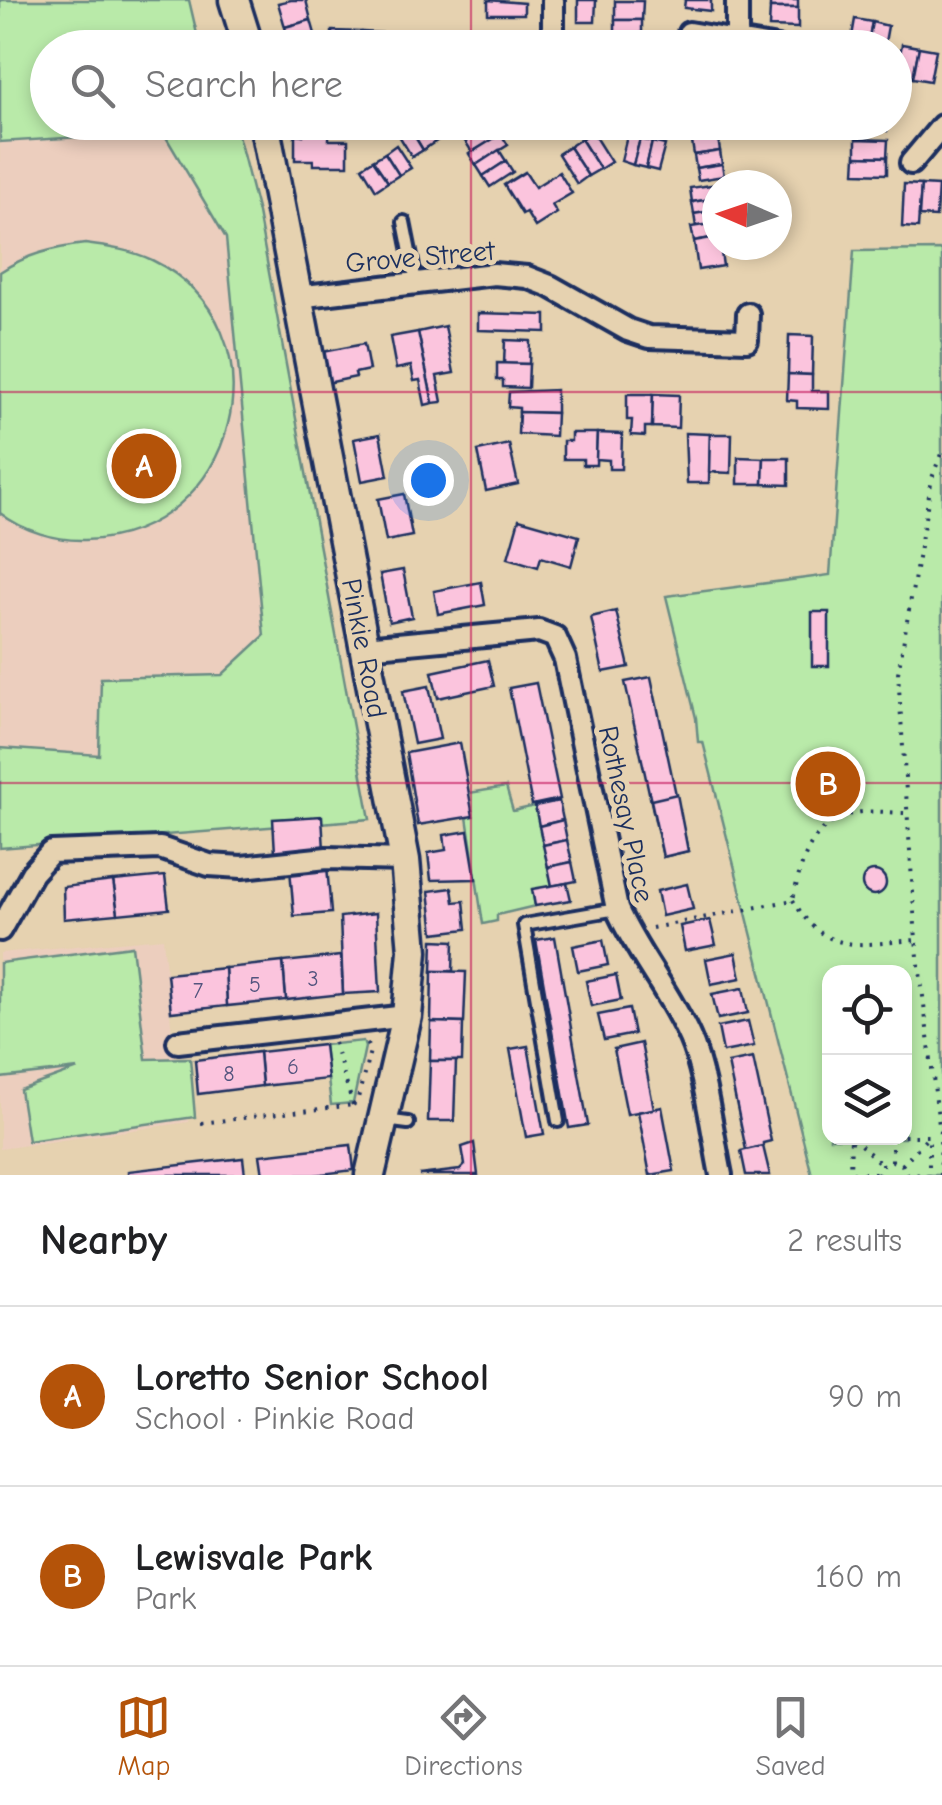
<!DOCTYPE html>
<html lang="en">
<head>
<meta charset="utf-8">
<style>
  :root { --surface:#fff; --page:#f6f6f6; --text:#202124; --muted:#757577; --line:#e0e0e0; --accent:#b45309 }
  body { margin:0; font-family:"Comic Neue",sans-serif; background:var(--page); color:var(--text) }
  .controls { position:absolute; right:30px; bottom:30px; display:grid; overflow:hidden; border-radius:20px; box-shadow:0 5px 15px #0003 }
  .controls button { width:90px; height:90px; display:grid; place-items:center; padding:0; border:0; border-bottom:2px solid var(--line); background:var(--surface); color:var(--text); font:50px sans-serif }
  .compass { position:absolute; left:702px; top:170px; width:90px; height:90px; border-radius:50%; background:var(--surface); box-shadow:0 5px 15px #0003; rotate:272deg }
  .you { position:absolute; left:428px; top:480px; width:35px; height:35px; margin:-25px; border:8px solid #fff; border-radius:50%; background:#1a73e8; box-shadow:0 0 0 15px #1a73e833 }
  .badge { display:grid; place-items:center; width:65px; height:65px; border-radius:50%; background:var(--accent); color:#fff; font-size:32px; font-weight:700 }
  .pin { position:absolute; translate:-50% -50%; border:5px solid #fff; box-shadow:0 2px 10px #0006 }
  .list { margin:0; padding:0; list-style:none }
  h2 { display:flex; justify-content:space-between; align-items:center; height:130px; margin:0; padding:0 40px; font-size:42px }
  h2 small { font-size:32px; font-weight:400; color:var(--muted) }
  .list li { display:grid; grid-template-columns:65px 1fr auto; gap:30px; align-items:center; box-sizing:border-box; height:180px; padding:0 40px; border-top:2px solid var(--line) }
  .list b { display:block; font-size:38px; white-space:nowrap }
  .list p { margin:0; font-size:32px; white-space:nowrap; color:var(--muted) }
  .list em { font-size:32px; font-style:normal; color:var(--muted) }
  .icon { flex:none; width:55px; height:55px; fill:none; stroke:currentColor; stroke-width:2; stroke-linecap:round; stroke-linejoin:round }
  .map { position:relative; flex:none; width:942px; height:1175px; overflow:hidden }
  .search { position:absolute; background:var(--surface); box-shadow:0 5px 15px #0003; left:30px; right:30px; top:30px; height:110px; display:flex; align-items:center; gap:25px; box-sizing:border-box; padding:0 35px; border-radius:55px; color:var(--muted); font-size:38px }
  .sheet { height:490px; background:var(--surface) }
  nav { display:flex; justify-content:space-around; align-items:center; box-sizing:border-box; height:140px; border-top:2px solid var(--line); background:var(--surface); font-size:28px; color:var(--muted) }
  nav a { display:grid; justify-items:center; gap:5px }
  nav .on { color:var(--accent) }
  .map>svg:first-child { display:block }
  .built { fill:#eccebe }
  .green { fill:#b9eaa9; stroke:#6a8c84; stroke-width:2.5; fill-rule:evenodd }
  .building { fill:#fbc4dd; stroke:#1b2f5e; stroke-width:2.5 }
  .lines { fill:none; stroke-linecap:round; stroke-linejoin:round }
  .service-casing { stroke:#1b2f5e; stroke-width:18 }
  .minor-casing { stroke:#1b2f5e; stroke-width:28 }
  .secondary-casing { stroke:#1b2f5e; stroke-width:35 }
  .path { stroke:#1b2f5e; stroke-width:4; stroke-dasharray:2.5 8; stroke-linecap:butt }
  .service { stroke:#e6d2b0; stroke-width:10 }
  .minor { stroke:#e6d2b0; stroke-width:20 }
  .secondary { stroke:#e6d2b0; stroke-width:28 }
  .grid { fill:none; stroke:#c2185b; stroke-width:2.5; stroke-opacity:0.55 }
  .labels { text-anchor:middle; stroke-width:10; stroke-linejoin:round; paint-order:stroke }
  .number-label { font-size:22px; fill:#53547e }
  .street-label { font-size:28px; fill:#1b2f5e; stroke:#e6d2b0 }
</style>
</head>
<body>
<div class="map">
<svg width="942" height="1175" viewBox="0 0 942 1175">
  <rect width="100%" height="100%" fill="#e6d2b0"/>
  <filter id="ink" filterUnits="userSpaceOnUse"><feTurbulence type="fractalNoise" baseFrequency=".01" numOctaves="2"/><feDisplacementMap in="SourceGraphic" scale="20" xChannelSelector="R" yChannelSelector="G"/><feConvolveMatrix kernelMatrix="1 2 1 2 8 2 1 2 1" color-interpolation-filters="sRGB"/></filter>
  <g filter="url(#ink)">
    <g class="built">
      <path d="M0,94l48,28 175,1 128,686 -351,30z"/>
      <path d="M163,938l10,107 16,77 -189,27v-196z"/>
    </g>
    <g class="green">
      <path d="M0,0h189l11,47 -152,1v74l187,1 23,90 112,606 -370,29v-100l99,7 2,-77 121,-3 42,-39 -38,-398 -63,-106 -163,10z"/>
      <path d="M85,244c23,3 46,6 67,16 139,68 86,276 -67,280 -29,1 -62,-9 -85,-27v-241c27,-18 53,-24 85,-28z"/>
      <path d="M942,250v925h-130l-109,-433h-5l-2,-24 -30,-122 164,-21 24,-324zM830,972h74v166h-74z"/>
      <path d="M506,787l7,24 22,-5 17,80 -20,4 3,16 -38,9v6l-14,3 -16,-107 2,-24z"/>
      <path d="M132,946l14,113 44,-1 5,59 -167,24 -8,-51 58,-21 -78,9v-115z"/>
      <path d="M363,1041l2,6 -12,56 -22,2 -7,-60z"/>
    </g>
    <g class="building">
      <path d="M291,0h15l5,20 -26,7 -7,-24z"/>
      <path d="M488,0l36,3v11h-36z"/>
      <path d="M578,0h18l-1,22h-17z"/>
      <path d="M685,0h26v11l-27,-3z"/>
      <rect x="770" y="0" width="28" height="8"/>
      <path d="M615,1h28l-1,19h-27z"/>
      <path d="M770,8h28v20l-29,-1z"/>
      <path d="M855,19l17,3 -5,26h-17z"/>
      <path d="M311,20l8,28 -29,-1 -5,-20z"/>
      <rect x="615" y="20" width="27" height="20"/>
      <path d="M872,22l16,4 -4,22h-17z"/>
      <rect x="480" y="30" width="28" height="18"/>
      <path d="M332,31l30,1v16h-30z"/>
      <path d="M362,32l20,1v15h-20z"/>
      <path d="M399,32l20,1v15h-20z"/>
      <path d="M419,33l20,1v14h-20z"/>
      <path d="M902,44l17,3 -6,31 -17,-3z"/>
      <path d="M919,47l17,3 -6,31 -17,-3z"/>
      <path d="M304,122h25v18h19v25h-35v-5h-18v-26l8,1z"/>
      <path d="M416,122h6l13,20 -12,8 -14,-23z"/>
      <path d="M422,122h16l8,13 -11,7z"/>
      <path d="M468,122h18l3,4 -24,15 -8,-12z"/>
      <path d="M856,122h33l-2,9z"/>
      <path d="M489,126l7,12 -24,14 -7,-11z"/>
      <path d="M409,127l14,23 -11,7 -14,-23z"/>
      <path d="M592,132l19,30 -11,7 -19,-30z"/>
      <path d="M501,134l7,11 -32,20 -7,-11z"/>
      <path d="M627,136l13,3 -7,26 -12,-4z"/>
      <path d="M718,138l2,13 -26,4 -2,-13z"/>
      <path d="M581,139l19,30 -12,7 -19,-29z"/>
      <path d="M640,139l12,3 -6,26 -13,-3z"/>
      <path d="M856,139l32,1 -1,17 -31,-1z"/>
      <path d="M652,142l13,3 -7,26 -12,-3z"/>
      <path d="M396,145l15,23 -12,7 -14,-22z"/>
      <path d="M569,147l19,29 -11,8 -19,-30z"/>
      <path d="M499,150l7,11 -23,15 -7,-11z"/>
      <path d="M720,151l2,13 -26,4 -2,-13z"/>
      <path d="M385,153l14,22 -11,7 -15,-22z"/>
      <path d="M856,156l31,1v17l-32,-1z"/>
      <path d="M373,160l15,22 -12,8 -14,-23z"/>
      <path d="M506,161l7,11 -23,15 -7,-11z"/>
      <path d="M722,164l2,12 -26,4 -2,-12z"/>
      <path d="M525,172l10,15 24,-15 13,21 -20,12 5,8 -22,14 -9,-15 -4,2 -18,-29z"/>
      <path d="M725,183l-8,2v13l-25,4 -2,-14z"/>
      <path d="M904,184l17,1 -3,43 -16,-1z"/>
      <path d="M921,185l17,1 -2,31 -17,-1z"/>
      <path d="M717,198v12l-23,4 -2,-12z"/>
      <path d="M717,210v13l-21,4 -2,-13z"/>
      <path d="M717,223v14l-23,4 -3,-14z"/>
      <path d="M717,237v8h12l1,6 -9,1 2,14 -25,4 -4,-29z"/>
      <path d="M478,313l68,2v17l-68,-2z"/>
      <path d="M445,326l9,47 -17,3 5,26 -9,1 -15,-71z"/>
      <path d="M418,332l15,71 -8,2 -5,-25 -6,1 -3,-15 -15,3 -6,-32z"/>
      <path d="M789,335l24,1 -1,39 -24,-1z"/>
      <path d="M505,340l25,1 -1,23h-25z"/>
      <path d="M364,344l5,26 -14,3 1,4 -29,6 -5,-31z"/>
      <path d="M497,363l32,1 -1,24 -25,-1v-7h-6z"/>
      <path d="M788,374l24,1v16h17v18l-32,-1v-7l-10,-1z"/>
      <path d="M556,390v23l-37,-1v-4l-11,-1 1,-15z"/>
      <path d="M627,394h26l-1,33h-7v9l-14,-1 1,-15h-5z"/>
      <path d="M653,394l26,1 -1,33 -26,-1z"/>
      <path d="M519,412l37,1 -1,23 -37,-2z"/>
      <path d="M571,433h26l-1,32h-13v-6h-20v-18h8z"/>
      <path d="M597,433l25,1 -1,35h-12v-9l-13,-1z"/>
      <path d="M685,433l25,1 -1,49h-22z"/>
      <path d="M380,434l8,42 -26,5 -8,-42z"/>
      <path d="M710,434h22l-1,39 -22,-1z"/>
      <path d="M509,444l9,40 -32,7 -8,-40z"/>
      <path d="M738,457l26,1 -1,26h-25z"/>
      <path d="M764,458h25v27l-26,-1z"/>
      <path d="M404,494l8,42 -26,5 -8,-42z"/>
      <path d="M519,519l60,17 -8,30 -30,-9 -3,10 -30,-9z"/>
      <path d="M403,570l9,47 -23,5 -9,-48z"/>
      <path d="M481,582l4,23 -47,9 -4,-23z"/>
      <path d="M616,611l13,56 -26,5 -12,-55z"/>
      <rect x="812" y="612" width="17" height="54"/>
      <path d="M488,660l6,26 -56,12 -6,-26z"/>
      <path d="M651,677l37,174 -25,6 -38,-175z"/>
      <path d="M536,683l24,116 -28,6 -23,-117z"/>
      <path d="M429,686l11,53 -26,5 -11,-53z"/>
      <path d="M460,743l13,73 -55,9 -12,-72z"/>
      <path d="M677,794l11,57 -25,6 -12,-57z"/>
      <path d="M559,801l4,19 -24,6 -4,-20z"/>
      <path d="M322,816l2,34 -49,3 -2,-34z"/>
      <path d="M563,820l4,20 -24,5 -4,-19z"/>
      <path d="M468,831l8,48 -45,1 -3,-27 18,-3 -2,-15z"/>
      <path d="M567,840l5,22 -24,5 -5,-22z"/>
      <path d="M572,862l4,19 -24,5 -4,-19z"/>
      <path d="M327,866l4,47 -37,3 -4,-47z"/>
      <circle cx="874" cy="883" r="12"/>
      <path d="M165,876l4,33 -51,5 -5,-33z"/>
      <path d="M113,881l5,33 -54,5 -1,-32z"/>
      <path d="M567,883l4,17 -36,6 -3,-17z"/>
      <path d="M687,884l6,25 -31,7 -5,-25z"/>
      <path d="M452,888l2,14 10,-1 3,28 -33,4 -5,-42z"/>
      <path d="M376,913l4,79 -37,2 -3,-77z"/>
      <path d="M710,920l6,25 -31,6 -5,-25z"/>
      <path d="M555,937l33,188 -19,3 -33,-188z"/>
      <path d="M433,940l21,1 -1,30h-21z"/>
      <path d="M603,940l5,25 -30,6 -5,-25z"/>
      <path d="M736,953l5,25 -30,6 -5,-25z"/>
      <path d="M341,956l2,38 -57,6 -3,-38z"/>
      <path d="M283,962l3,38 -59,6 -2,-38z"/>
      <path d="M225,968l2,38 -56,6 -4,-38z"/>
      <path d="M432,971l34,1 -2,51 -33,-1z"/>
      <path d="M616,975l5,25 -30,6 -5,-25z"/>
      <path d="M743,988l5,25 -30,6 -6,-25z"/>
      <path d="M629,1009l5,25 -30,6 -6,-25z"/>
      <path d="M748,1021l6,25 -31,6 -5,-25z"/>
      <path d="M431,1022l32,1 -1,38h-32z"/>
      <path d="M641,1043l13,66 -27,5 -13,-65z"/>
      <path d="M324,1045l4,34 -66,7 -3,-34z"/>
      <path d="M528,1046l16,88 -18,3 -16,-88z"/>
      <path d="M259,1052l3,34 -64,8 -3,-34z"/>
      <path d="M753,1058l18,83 -8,2v3l-17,4 -18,-87z"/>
      <path d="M430,1061h26l-2,60h-26z"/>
      <path d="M662,1107l12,64 -24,4 -12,-63z"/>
      <path d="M474,1143l4,32h-59l41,-5 5,-5 -3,-18z"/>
      <path d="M351,1145l3,25 -40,5h-51l-3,-20z"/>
      <path d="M763,1146l7,29h-24l-5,-24z"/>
      <path d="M243,1158l2,17h-117v-4z"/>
    </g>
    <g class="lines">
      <defs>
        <g id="service">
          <path d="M404,222l12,60"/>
          <path d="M385,1120l23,3"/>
          <path d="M558,1121l-34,-196 93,-16"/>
        </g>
        <g id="minor">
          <path d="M689,33l88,15"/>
          <path d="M737,41v-41"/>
          <path d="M553,48v-48"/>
          <path d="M911,163l31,-37"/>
          <path d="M297,297l197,-23 33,3 23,9 78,44 21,7 98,3 1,-26"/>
          <path d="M365,647l174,-16 16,6 10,22 52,250c20,45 53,83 73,129 15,33 23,99 31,137"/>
          <path d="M0,930l32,-57 19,-21 109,-4 49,17 33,2 85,-9 78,2"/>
          <path d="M178,1042l229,-26"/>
        </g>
        <g id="secondary">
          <path d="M234,0l15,48"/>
          <path d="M264,122l141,738 8,91 -6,65 -37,159"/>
        </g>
      </defs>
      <use href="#service" class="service-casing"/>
      <use href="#minor" class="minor-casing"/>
      <use href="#secondary" class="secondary-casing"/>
      <g class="path">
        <path d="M793,900c33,57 66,44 123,40"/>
        <path d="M652,928l141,-28c8,-37 16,-74 58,-86 15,-5 39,-1 55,-1"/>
        <path d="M334,1043l19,62"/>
        <path d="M353,1105l4,-3 13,-51 -5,-11"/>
        <path d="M201,1123l152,-18"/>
        <path d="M904,1136h25v39"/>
        <path d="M853,1138l29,27"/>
        <path d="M892,1161v-23"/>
        <path d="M902,1165l27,-29"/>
        <path d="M852,1173h25"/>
        <path d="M906,1174l19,1"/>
        <path d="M850,1175l1,-37"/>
        <path d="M877,1175l5,-10 10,-4 10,4 4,10"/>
        <path d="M941,1175l-1,-42 -24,-193 -18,-267 34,-195 10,-27"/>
      </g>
      <use href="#service" class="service"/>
      <use href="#minor" class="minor"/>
      <use href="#secondary" class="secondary"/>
    </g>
  </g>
  <path class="grid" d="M471,0v48M471,122v1053M0,392h942M0,783h942"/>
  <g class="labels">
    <g class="number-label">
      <text x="313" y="986">3</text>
      <text x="255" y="992">5</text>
      <text x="198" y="998">7</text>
      <text x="293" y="1074">6</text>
      <text x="229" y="1081">8</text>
    </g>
    <g class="street-label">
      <text transform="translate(420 256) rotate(-5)" y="10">Grove Street</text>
      <text transform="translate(365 648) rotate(79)" y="10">Pinkie Road</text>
      <text transform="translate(627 814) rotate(78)" y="10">Rothesay Place</text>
    </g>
  </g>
</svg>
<div class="controls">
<button><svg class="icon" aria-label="locate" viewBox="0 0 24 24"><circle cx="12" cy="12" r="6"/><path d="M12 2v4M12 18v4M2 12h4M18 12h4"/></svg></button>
<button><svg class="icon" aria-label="layers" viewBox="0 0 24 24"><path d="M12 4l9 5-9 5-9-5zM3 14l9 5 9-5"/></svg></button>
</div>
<svg class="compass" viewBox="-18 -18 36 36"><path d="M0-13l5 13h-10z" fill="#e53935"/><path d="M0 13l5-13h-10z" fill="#757577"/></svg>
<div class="you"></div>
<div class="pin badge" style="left:144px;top:466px">A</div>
<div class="pin badge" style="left:828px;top:784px">B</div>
<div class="search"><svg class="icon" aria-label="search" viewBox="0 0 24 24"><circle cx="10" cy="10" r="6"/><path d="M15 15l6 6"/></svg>Search here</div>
</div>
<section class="sheet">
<h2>Nearby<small>2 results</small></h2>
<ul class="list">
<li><span class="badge">A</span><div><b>Loretto Senior School</b><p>School · Pinkie Road</p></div><em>90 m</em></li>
<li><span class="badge">B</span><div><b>Lewisvale Park</b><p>Park</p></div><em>160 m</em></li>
</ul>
</section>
<nav>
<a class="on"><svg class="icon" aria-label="map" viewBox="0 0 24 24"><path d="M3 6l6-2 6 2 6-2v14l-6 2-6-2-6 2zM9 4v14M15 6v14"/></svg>Map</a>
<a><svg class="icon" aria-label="directions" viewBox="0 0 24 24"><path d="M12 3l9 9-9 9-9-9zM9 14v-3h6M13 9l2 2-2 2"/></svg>Directions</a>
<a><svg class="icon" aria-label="saved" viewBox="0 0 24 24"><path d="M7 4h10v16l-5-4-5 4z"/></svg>Saved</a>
</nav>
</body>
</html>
